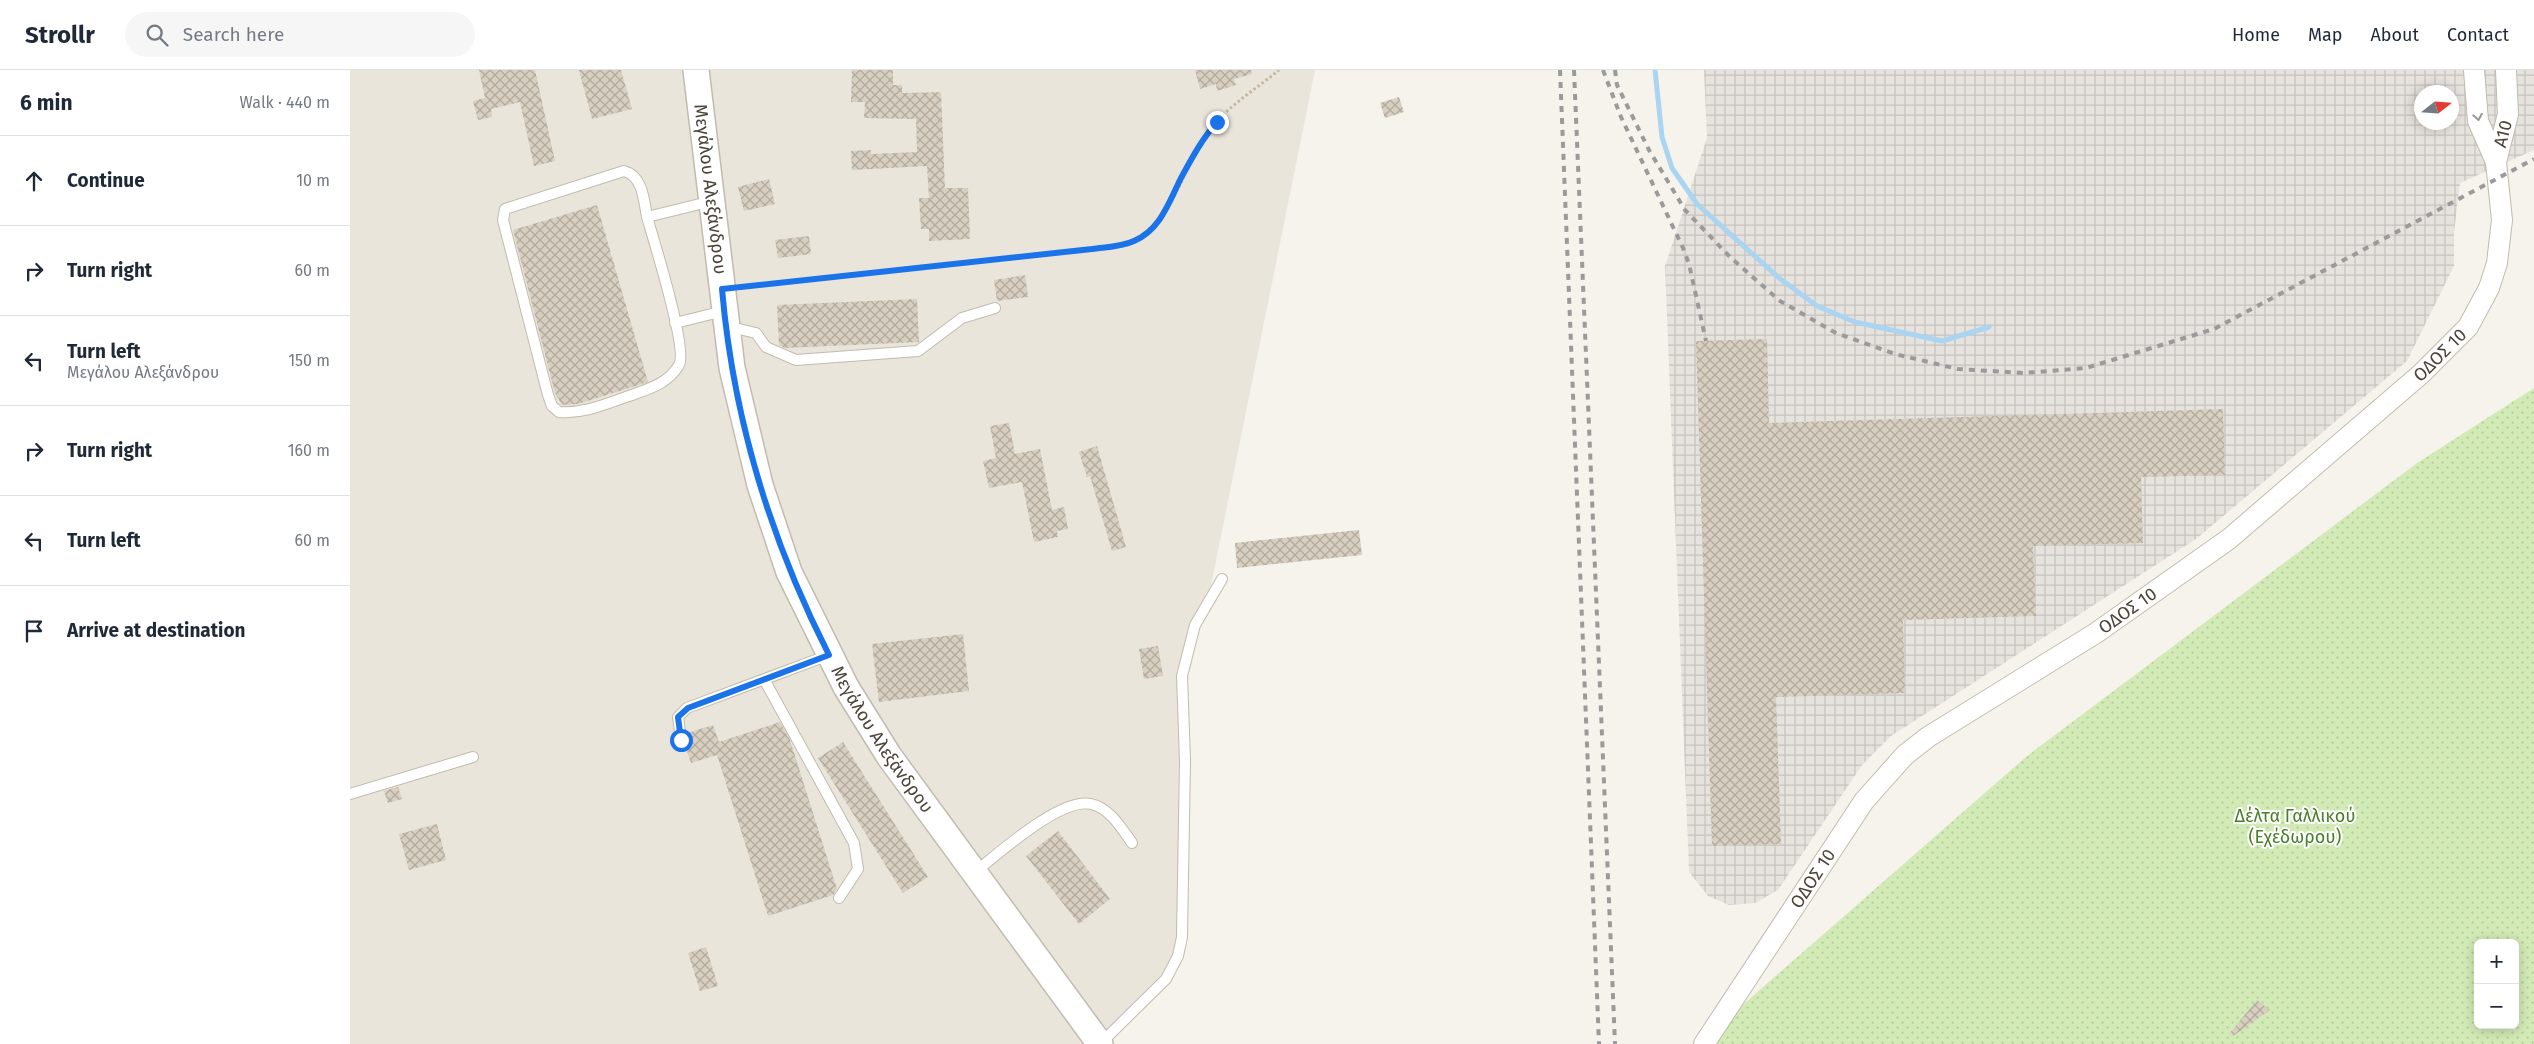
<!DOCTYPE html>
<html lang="en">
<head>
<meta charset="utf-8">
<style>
  :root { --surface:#fff; --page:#f6f6f7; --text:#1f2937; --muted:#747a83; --line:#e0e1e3 }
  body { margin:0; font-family:"Fira Sans",sans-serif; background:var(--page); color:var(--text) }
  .controls { position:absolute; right:15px; bottom:15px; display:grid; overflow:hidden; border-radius:8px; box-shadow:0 2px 12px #0003 }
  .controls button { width:45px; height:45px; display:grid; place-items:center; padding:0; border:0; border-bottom:1px solid var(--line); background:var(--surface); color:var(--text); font:25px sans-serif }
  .compass { position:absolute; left:2064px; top:15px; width:45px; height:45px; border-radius:50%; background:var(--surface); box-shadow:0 2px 12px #0003; rotate:73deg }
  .stop { position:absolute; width:15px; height:15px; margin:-11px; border:4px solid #1a73e8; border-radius:50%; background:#fff }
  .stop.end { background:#1a73e8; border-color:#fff; box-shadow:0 1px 5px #0008 }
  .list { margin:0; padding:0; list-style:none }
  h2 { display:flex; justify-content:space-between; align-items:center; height:65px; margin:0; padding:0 20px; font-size:21px }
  h2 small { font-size:16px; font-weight:400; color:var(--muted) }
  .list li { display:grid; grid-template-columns:32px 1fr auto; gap:15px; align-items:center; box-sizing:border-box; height:90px; padding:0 20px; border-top:1px solid var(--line) }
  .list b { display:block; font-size:19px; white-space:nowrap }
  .list p { margin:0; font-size:16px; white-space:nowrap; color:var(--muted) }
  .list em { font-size:16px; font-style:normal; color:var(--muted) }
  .icon { flex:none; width:28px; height:28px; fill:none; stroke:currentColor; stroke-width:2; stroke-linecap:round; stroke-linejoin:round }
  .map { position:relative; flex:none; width:2184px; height:974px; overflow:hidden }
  header { display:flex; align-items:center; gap:30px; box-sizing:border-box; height:70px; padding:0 25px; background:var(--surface); border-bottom:1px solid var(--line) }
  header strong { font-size:24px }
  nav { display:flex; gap:28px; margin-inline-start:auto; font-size:18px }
  .search { width:350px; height:45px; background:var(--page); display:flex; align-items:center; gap:12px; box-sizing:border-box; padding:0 18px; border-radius:28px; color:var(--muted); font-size:19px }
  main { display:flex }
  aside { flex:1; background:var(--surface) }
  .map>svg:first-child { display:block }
  .residential { fill:#eae5da }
  .industrial { fill:url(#industrial-grid); fill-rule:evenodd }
  .grass { fill:url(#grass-dots); fill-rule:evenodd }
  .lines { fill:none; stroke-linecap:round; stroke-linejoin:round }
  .stream { stroke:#a9d4f2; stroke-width:5 }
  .building { fill:url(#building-cross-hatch) }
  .service-casing { stroke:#c2bbae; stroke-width:12 }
  .minor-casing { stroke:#c2bbae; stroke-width:22 }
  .tertiary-casing { stroke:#c2bbae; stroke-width:28 }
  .path { stroke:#c4b79f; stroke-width:3; stroke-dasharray:2.5 2.5; stroke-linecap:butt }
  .service { stroke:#fff; stroke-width:10 }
  .minor { stroke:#fff; stroke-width:20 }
  .tertiary { stroke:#fff; stroke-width:25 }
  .rail { stroke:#9a9a9a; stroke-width:4; stroke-dasharray:6 6; stroke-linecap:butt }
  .oneway { stroke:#9c9892 }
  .route { stroke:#1a73e8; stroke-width:6 }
  .labels { text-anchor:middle; stroke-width:4; stroke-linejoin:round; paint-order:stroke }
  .street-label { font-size:18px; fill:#4b4439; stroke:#fff }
  .park-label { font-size:18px; fill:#4a7f2a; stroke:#fff }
</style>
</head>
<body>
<header>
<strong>Strollr</strong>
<div class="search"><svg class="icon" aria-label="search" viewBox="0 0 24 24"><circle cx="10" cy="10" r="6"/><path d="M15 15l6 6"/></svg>Search here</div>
<nav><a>Home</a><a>Map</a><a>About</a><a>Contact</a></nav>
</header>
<main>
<aside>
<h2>6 min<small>Walk · 440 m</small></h2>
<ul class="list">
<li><svg class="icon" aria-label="ahead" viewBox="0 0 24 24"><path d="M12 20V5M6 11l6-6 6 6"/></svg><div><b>Continue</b></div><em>10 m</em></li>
<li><svg class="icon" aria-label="right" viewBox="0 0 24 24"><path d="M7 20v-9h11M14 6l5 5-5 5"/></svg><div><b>Turn right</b></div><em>60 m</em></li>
<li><svg class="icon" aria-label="left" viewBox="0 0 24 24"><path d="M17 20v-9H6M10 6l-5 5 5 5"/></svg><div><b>Turn left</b><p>Μεγάλου Αλεξάνδρου</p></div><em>150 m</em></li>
<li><svg class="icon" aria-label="right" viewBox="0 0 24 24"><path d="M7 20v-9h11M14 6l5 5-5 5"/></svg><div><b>Turn right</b></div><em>160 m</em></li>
<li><svg class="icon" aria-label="left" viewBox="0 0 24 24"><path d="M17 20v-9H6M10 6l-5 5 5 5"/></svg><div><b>Turn left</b></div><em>60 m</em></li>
<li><svg class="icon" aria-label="arrive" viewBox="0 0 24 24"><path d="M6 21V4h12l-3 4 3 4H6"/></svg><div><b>Arrive at destination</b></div></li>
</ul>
</aside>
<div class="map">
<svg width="2184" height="974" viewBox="0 0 2184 974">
  <defs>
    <pattern id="industrial-grid" width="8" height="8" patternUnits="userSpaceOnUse" patternTransform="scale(1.25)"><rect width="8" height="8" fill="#e6e2dd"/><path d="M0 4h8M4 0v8" fill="none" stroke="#c7c3be"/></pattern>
    <pattern id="grass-dots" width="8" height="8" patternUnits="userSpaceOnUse" patternTransform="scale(1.25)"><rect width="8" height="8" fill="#d2eab5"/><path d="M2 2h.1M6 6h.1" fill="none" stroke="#b6ca9c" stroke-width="1.8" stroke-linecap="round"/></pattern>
    <pattern id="building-cross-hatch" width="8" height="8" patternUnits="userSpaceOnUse" patternTransform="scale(1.25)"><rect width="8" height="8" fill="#d8cfc1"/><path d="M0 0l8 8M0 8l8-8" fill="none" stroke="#b1aa9e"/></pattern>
  </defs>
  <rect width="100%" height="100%" fill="#f6f3ec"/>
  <path class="residential" d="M0,0h965l-107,530 -22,55 -3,254 -10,60 -73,75h-750z"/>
  <path class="industrial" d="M1354,0h830v80l-74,33 -6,50v33l-47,95 -211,178 -305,197 -29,29 -84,125 -23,13 -26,2 -21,-9 -19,-24 -24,-606 42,-128zM2072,22h30v30h-30z"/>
  <path class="grass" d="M2184,318v656h-836l329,-288 390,-293zM2128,873h37v82h-37z"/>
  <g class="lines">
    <path class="stream" d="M1305,0l7,67 10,31 25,36 82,74 38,28 38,16 87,19 47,-14"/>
  </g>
  <g class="building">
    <path d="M129,0h56l20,91 -21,5 -14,-64 -29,7 1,8 -14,3 -5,-19 12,-3z"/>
    <path d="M229,0h42l11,39 -40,10z"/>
    <path d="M502,0h41v15h9v8l39,-1 4,96h23l2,51 -41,2v-12h-8l-2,-31h10l-2,-32 -75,4 -1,-19 20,-1v4l46,-2 -1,-33 -52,-1 1,-16h-14z"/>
    <path d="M845,0h56l1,4 -18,5 2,6 -19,6 -1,-7 -16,5z"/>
    <path d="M1049,27l5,15 -19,6 -5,-15z"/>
    <path d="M419,109l6,25 -31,7 -6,-24z"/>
    <path d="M247,135l51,177 -70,22 -16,1 -7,-12 -42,-163z"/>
    <path d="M459,166l2,18 -33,4 -3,-18z"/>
    <path d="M675,205l3,22 -31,4 -3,-21z"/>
    <path d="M567,229l2,43 -134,6 -6,-3 -2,-40z"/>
    <path d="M1417,269l2,84 454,-14 2,66 -84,2 2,66 -110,3 3,70 -133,4 2,73 -129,4 5,147 -69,2 -16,-505z"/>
    <path d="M659,353l6,31 25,-5 12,61 12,-3 4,22 -11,2 1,6 -24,5 -12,-60 -33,6 -6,-27 13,-3 -6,-32z"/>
    <path d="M747,376l29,101 -14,4 -22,-75 -3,1 -8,-25z"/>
    <path d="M1009,460l3,25 -125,13 -2,-25z"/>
    <path d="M613,564l6,57 -90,11 -7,-58z"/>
    <path d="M808,576l5,30 -19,3 -5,-30z"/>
    <path d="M430,652l10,18 47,149 -4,6 -65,21 -51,-161 -26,8 -6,-18 2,-12 26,-8 6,17z"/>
    <path d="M493,672l85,135 -25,16 -85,-135z"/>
    <path d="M48,717l4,12 -14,4 -4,-12z"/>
    <path d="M87,754l9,36 -37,10 -10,-36z"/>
    <path d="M708,761l52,68 -31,25 -53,-68z"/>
    <path d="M356,877l12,39 -18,5 -12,-38z"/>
    <path d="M1907,930l13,10 -37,26 -3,-3z"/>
  </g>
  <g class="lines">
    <defs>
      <g id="service">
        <path d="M297,147c7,24 41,133 32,148 -11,19 -31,24 -50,31 -24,8 -45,18 -70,16l-7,-6 -4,-11 -45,-175 2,-11 119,-38c19,5 20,30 23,46l65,-16"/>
        <path d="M325,253l49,-12"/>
        <path d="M376,256l30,7 10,14 30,13 122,-9 44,-33 33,-10"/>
        <path d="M415,611l89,162 4,26 -19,29"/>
        <path d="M331,670l-3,-23 9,-9 142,-53"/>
        <path d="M0,724l123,-37"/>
        <path d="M625,802c24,-19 86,-75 116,-68 19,4 31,25 41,39"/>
        <path d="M750,974l66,-65 12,-23 4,-19 3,-176 -3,-85 13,-51 27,-46"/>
      </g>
      <g id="minor">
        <path id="s1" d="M2146,92l12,-48 -2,-44"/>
        <path id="s2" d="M1354,974l160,-243 41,-46 23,-18 168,-104 133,-94 192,-165 47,-47 21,-39 8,-25 5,-43 -6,-58 -18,-41 -4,-51"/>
      </g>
      <g id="tertiary">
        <path id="s3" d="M346,0l36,298 28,117 29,87 57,115 43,69 211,288"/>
      </g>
    </defs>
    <use href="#service" class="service-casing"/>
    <use href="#minor" class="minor-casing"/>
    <use href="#tertiary" class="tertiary-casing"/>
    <path class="path" d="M393,217l349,-38c14,-2 28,-3 41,-8 37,-15 51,-74 72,-105 18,-27 50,-46 74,-66"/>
    <use href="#service" class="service"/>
    <use href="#minor" class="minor"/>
    <use href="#tertiary" class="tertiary"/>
    <g class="rail">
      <path d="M1210,0l39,974"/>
      <path d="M1224,0l41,974"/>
      <path d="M1253,0l18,47 62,131 6,16 17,77"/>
      <path d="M1265,0l2,15 32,65 36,60 46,48 49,43 56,32 59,21 63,15 66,4 62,-5 128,-39 320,-170"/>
    </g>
  </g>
  <defs><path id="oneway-chevron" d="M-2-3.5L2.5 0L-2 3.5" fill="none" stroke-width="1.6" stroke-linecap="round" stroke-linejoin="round" transform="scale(1.25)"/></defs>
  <use class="oneway" href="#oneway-chevron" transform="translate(2128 47) rotate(80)"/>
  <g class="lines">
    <path class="route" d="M331,670l-3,-23 10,-9 141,-53c-58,-114 -96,-238 -107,-366l370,-40c14,-2 29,-2 42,-8 27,-12 35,-39 47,-63 11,-20 21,-39 36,-56"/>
  </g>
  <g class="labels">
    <g class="street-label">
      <text dy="6" stroke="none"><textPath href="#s1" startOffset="29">Α10</textPath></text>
      <text dy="6" stroke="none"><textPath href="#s3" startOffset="120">Μεγάλου Αλεξάνδρου</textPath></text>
      <text dy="6" stroke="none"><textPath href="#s2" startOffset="1022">ΟΔΟΣ 10</textPath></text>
      <text dy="6" stroke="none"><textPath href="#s2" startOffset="618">ΟΔΟΣ 10</textPath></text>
      <text dy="6" stroke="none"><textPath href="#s3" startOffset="704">Μεγάλου Αλεξάνδρου</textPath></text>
      <text dy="6" stroke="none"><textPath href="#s2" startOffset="198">ΟΔΟΣ 10</textPath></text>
    </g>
    <g class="park-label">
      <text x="1945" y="752">Δέλτα Γαλλικού<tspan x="1945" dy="21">(Εχέδωρου)</tspan></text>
    </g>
  </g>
</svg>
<div class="controls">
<button>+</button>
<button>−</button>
</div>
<svg class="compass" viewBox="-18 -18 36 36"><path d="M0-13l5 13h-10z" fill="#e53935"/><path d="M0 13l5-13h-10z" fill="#747a83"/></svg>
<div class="stop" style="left:331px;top:670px"></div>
<div class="stop end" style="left:867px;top:52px"></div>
</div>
</main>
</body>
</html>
